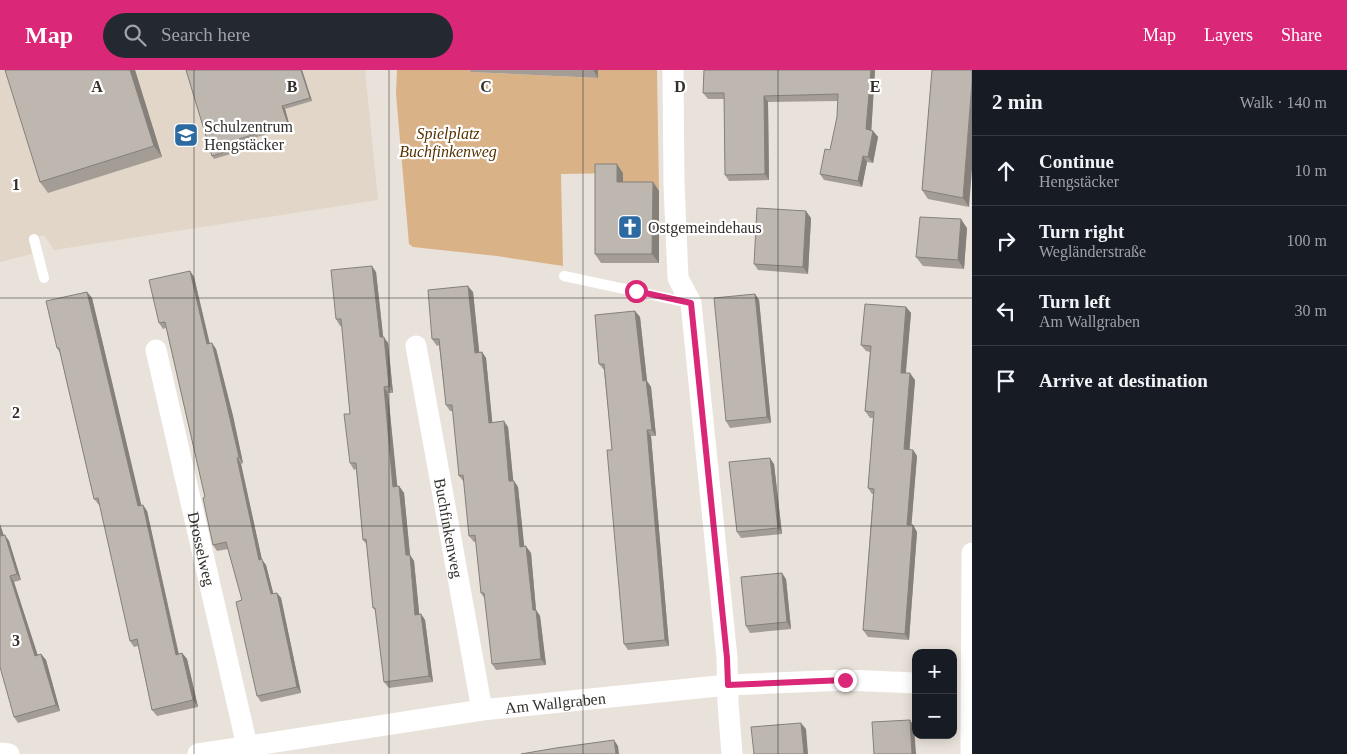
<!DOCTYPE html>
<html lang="en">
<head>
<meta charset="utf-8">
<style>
  :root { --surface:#171b24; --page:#242831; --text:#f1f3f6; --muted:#9ea1a6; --line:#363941; --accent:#db2777 }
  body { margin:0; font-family:Georgia,serif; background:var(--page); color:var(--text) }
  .controls { position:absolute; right:15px; bottom:15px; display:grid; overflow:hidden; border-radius:10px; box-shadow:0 2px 12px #0003 }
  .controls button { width:45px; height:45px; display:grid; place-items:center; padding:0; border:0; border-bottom:1px solid var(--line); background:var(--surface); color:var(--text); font:25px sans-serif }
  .stop { position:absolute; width:15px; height:15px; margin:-11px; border:4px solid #db2777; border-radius:50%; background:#fff }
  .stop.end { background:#db2777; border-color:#fff; box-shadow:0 1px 5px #0008 }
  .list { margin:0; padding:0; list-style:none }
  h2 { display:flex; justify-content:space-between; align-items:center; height:65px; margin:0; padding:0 20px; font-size:21px }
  h2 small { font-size:16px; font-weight:400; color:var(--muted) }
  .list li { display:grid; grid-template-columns:32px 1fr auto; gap:15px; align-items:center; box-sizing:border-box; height:70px; padding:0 20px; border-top:1px solid var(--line) }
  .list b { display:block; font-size:19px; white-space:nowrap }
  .list p { margin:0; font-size:16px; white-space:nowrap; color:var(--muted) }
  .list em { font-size:16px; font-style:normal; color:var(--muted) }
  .icon { flex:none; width:28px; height:28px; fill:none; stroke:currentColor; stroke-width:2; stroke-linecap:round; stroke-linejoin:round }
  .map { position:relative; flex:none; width:972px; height:684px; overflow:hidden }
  header { display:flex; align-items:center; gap:30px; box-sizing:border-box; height:70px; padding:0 25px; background:var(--accent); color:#fff }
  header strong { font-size:24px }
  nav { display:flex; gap:28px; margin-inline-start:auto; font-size:18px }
  .search { width:350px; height:45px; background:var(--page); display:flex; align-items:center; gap:12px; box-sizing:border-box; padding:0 18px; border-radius:28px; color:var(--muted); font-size:19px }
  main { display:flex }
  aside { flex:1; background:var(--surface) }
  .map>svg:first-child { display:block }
  .built { fill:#e2d6c9 }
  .green { fill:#dab288 }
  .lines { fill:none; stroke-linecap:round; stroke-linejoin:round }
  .lane { stroke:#fff; stroke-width:10 }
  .street { stroke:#fff; stroke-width:21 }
  .wall { fill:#a39d96 }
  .shaded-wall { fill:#85807a }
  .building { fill:#beb7af; stroke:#85807a }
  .route { stroke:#db2777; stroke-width:6 }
  .grid { fill:none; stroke:#322f2c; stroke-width:1; stroke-opacity:0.55 }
  .labels { text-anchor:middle; stroke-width:4.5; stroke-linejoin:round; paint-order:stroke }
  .poi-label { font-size:16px; fill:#322f2c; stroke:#fff; text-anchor:start }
  .park-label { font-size:16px; font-style:italic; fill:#553200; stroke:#fff }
  .street-label { font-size:16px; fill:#322f2c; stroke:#fff }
  .grid-label { font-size:16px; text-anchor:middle; font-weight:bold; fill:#322f2c; stroke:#fff; stroke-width:4.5; stroke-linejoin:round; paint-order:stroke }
</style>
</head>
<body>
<header>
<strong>Map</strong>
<div class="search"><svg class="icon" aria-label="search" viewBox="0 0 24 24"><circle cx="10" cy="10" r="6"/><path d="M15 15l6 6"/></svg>Search here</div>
<nav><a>Map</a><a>Layers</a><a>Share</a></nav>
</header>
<main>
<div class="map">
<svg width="972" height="684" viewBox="0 0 972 684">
  <rect width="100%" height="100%" fill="#e9e2da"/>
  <path class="built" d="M0,0h365l13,130 -324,50 -10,-15 -15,6 3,13 -32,8z"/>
  <path class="green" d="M397,0h74l1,2 126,6v-8h59l2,121h-36v-18l-62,1 2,92 -66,-10 -84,-9 -4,-3 -13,-150z"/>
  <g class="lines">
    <g class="lane">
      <path d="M34,169l10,39"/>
      <path d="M564,206l126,27"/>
    </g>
    <g class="street">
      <path d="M673,0l1,114 4,94 13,25 36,355 1,45 4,51"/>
      <path id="s1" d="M416,276l66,364"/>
      <path id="s2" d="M156,280l91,396"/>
      <path d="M0,683l9,1"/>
      <path id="s3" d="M198,684l284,-44 246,-25 117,-5 71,3"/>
      <path d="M971,684l1,-201"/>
    </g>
  </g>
  <g class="wall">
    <path d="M135,0l27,87 -114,36 -8,-11z"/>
    <path d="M186,0h116l10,31 -27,8 5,18 -49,15 3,8 -30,9 -2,-3z"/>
    <path d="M470,0h128v8l-127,-6z"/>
    <path d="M704,0h171l-4,60 2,1 5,6 -5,26 -6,-1 -5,25 -38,-7 -4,-6 10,-24 7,-33 1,-16 -70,1 1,78 -40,1 -4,-6 -1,-76h-16l-5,-6z"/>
    <path d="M932,0l37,137 -41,-8 -6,-9z"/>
    <path d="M623,103v9h30l6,9v72h-58l-6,-9z"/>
    <path d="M811,148l-3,56 -50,-4 -4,-6z"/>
    <path d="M967,158l-3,41 -41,-3 -7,-9z"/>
    <path d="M190,201l4,6 16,67 2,-1 4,6 17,67 10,47 -2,1 21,96 4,5 7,28h4l4,5 20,95 -40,9 -4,-6 -15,-96 -14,-51 -11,2 -4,-6 -8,-48 -39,-169 -3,1 -4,-6z"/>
    <path d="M376,202l7,65 5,6 5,50h-5l9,94 2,-1 5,7 6,62 4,6 5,53h2l4,6 8,62 -44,6 -5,-6 -8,-71 -3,-3 -6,-63 -4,-5 -7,-71 -2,1 -4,-7v-49l-8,-88h-2l-4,-7z"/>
    <path d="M87,222l5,6 49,208 2,-1 4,6 32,143 3,-1 5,6 11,48 -41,9 -5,-6 -14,-64 -4,1 -4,-6 -30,-136h-1l-5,-6 -34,-146 -3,-5z"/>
    <path d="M473,222l6,60h3l4,6 6,64 16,5 5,54h1l4,6 6,60 7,6 5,57 4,6 6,49 -50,5 -4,-6 -7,-65 -4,-6 -5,-51h-2l-5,-6 -5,-54 -5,-6 -6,-65h-3l-4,-6 -7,-60 -2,1 -5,-7z"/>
    <path d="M755,224l4,6 12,123 -41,5 -4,-7z"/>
    <path d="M906,237l5,6 -5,60 9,7 -6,70h4l4,6 -6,69h2l4,7 -8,108 -41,-3 -5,-7 10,-136h-1l-4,-6 5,-70h-3l-5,-7 5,-59 -4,-1 -5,-6z"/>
    <path d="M635,241l5,6 7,64 4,6 5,49h-5l18,210 -41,4 -4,-6 -12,-194 -8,-80 -5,-6z"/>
    <path d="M774,394l8,70 -41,4 -4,-6z"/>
    <path d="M3,465l6,6 12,39 -7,2 23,73 4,-1 5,6 14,51 -42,12 -4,-6z"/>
    <path d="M786,509l5,50 -41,4 -4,-7z"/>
  </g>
  <g class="shaded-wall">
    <path d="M130,0h5l27,87 -8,-11z"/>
    <path d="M301,0h1l10,31 -2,-3z"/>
    <path d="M593,0h5v8z"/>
    <path d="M871,0h4l-4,66 -5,-7z"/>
    <path d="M972,12v87l-3,38 -6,-9z"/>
    <path d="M764,26l4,6 1,78 -4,-6z"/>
    <path d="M282,36l3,3 5,18 -2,-3z"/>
    <path d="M873,61l5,6 -5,26 -5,-6z"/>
    <path d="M863,86l4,6 -5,25 -4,-6z"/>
    <path d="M617,94l6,9v18l-6,-9z"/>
    <path d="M653,112l6,9v72l-7,-9z"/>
    <path d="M806,141l5,7 -3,56 -5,-7z"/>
    <path d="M961,149l6,9 -3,41 -6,-9z"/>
    <path d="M372,196l4,6 8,72 -4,-7z"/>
    <path d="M190,201l4,6 17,73 -4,-6z"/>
    <path d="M468,216l5,6 7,67 -5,-6z"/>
    <path d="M87,222l5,6 51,214 -5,-6z"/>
    <path d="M755,224l4,6 12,123 -4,-6z"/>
    <path d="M906,237l5,6 -6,66 -4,-6z"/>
    <path d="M635,241l5,6 7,64 4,6 5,49 -4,-6 -9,-49z"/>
    <path d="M384,267l4,6 5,50 -4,-7z"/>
    <path d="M212,273l4,6 17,67 10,47 -4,-6z"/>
    <path d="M482,282l4,6 7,71 -4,-6z"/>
    <path d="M910,303l5,7 -6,76 -5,-7z"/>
    <path d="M384,317l4,6 10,100 -5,-6z"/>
    <path d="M504,351l4,6 6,61 -5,-7z"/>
    <path d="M647,360l4,6 18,210 -4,-6z"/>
    <path d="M913,380l4,6 -6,75 -4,-6z"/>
    <path d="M237,388l4,6 21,96 4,5 9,35 -4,-6 -12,-34z"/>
    <path d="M770,388l4,6 8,70 -4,-6z"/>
    <path d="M514,411l4,6 7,66 -5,-6z"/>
    <path d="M399,416l5,7 6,62 4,6 6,60 -5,-6 -9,-60z"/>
    <path d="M143,435l4,6 33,150 -4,-6z"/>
    <path d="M0,454l6,18 -5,-6 -1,-4z"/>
    <path d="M913,455l4,7 -8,108 -4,-6z"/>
    <path d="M5,465l4,6 12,39 -4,-6z"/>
    <path d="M526,476l5,7 5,57 4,6 6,49 -5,-6 -8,-49z"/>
    <path d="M782,503l4,6 5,50 -4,-7z"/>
    <path d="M10,506l4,6 26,80 -5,-6z"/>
    <path d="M277,523l4,5 20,95 -4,-6z"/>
    <path d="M421,544l4,6 8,62 -4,-6z"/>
    <path d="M182,583l5,6 11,48 -5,-7z"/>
    <path d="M41,584l5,6 14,51 -4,-6z"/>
    <path d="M910,650l4,6 2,28h-4z"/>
    <path d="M801,653l5,6 2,25h-4z"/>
    <path d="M614,670l4,6 1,8h-3z"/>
  </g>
  <g class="building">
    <path d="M5,0h125l24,76 -114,36z"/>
    <path d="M186,0h115l9,28 -28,8 6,18 -49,15 2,8 -29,9z"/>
    <path d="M704,0h167l-5,59 7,2 -5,26 -5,-1 -5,25 -38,-7 5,-25 5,1 7,-33 1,-23 -74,2 1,78 -40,1 -1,-82h-21z"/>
    <path d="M932,0h40v12l-9,116 -41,-8z"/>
    <path d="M595,94h22v18h36l-1,72h-57z"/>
    <path d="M757,138l49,3 -3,56 -49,-3z"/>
    <path d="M920,147l41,2 -3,41 -42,-3z"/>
    <path d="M372,196l8,71h4l5,49 -5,1 9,100 6,-1 7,69h4l5,60 6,-1 8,62 -45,6 -9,-74h-2l-7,-69 -3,1 -7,-77h-6l-6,-49h6l-9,-95h-5l-5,-49z"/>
    <path d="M190,201l17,73 5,-1 16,67 11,47 -2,1 22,102 3,-1 9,35 6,-1 20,94 -40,9 -21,-94 6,-2 -16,-58 -13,3 -10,-47 2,-1 -40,-175 -6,1 -10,-43z"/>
    <path d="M468,216l7,67 7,-1 7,71 15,-2 5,60h5l6,66 6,-1 7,64h3l5,49 -49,5 -8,-71h-3l-6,-58 -6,1 -6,-61 -4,1 -7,-71h-6l-7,-66h-7l-4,-49z"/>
    <path d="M87,222l51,214 5,-1 33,150 6,-2 11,47 -41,10 -15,-71 -7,2 -32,-143 -4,1 -35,-151h-2l-11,-47z"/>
    <path d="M755,224l12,123 -41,4 -12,-123z"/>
    <path d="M865,234l41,3 -5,66h9l-6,76 9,1 -6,75h6l-8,109 -42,-4 11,-141 -6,-1 6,-76 -9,-1 6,-65 -10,-1z"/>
    <path d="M635,241l8,70 3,-1 6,50h-5l18,210 -41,4 -17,-194h5l-8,-86h-5l-4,-49z"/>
    <path d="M770,388l8,70 -41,4 -8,-70z"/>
    <path d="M0,462l1,4 4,-1 12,39 -7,2 25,80 6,-2 15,51 -42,12 -14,-50z"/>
    <path d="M782,503l5,49 -41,4 -5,-49z"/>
    <path d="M910,650l2,34h-38l-2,-32z"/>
    <path d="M801,653l3,31h-50l-3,-27z"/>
    <path d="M614,670l2,14h-95l35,-6z"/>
  </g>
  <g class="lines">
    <path class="route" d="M636,221l55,12 36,355 1,27 117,-5"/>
  </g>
  <path class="grid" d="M194,0v684M389,0v684M583,0v684M778,0v684M0,228h972M0,456h972"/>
  <defs>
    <symbol id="school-square" viewBox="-11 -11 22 22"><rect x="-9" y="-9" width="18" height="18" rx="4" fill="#2d6aa1" stroke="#fff"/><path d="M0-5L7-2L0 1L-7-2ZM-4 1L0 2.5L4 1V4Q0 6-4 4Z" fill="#fff"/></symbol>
    <symbol id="church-square" viewBox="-11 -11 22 22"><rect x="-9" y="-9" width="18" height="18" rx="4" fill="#2d6aa1" stroke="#fff"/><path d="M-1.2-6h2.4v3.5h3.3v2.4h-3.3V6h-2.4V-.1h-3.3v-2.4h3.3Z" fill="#fff"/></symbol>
  </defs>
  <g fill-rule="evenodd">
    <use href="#school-square" x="172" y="51" width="28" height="28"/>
    <use href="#church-square" x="616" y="143" width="28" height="28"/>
  </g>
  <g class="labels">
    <g class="poi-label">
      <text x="204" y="62">Schulzentrum<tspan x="204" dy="18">Hengstäcker</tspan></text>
      <text x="648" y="163">Ostgemeindehaus</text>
    </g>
    <g class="park-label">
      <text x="448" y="69">Spielplatz<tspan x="448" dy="18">Buchfinkenweg</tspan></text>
    </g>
    <g class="street-label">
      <text dy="6" stroke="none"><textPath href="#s1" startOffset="185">Buchfinkenweg</textPath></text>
      <text dy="6" stroke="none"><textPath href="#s2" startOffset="204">Drosselweg</textPath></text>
      <text dy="6" stroke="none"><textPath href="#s3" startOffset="361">Am Wallgraben</textPath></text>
    </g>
  </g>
  <g class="grid-label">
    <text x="97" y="22">A</text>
    <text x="292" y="22">B</text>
    <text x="486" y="22">C</text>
    <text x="680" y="22">D</text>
    <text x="875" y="22">E</text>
    <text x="16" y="120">1</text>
    <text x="16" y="348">2</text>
    <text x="16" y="576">3</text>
  </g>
</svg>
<div class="controls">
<button>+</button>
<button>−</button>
</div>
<div class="stop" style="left:636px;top:221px"></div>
<div class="stop end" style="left:845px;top:610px"></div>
</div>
<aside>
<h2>2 min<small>Walk · 140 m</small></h2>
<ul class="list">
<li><svg class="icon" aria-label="ahead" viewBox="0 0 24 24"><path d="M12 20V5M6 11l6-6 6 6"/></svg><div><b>Continue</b><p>Hengstäcker</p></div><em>10 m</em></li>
<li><svg class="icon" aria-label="right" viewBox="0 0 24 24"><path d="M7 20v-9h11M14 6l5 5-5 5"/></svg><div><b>Turn right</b><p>Wegländerstraße</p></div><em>100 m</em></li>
<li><svg class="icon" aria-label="left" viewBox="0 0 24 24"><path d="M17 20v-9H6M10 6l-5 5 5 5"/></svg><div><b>Turn left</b><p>Am Wallgraben</p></div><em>30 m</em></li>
<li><svg class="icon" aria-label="arrive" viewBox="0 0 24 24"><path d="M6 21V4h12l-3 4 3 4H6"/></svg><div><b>Arrive at destination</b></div></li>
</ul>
</aside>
</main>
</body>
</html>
